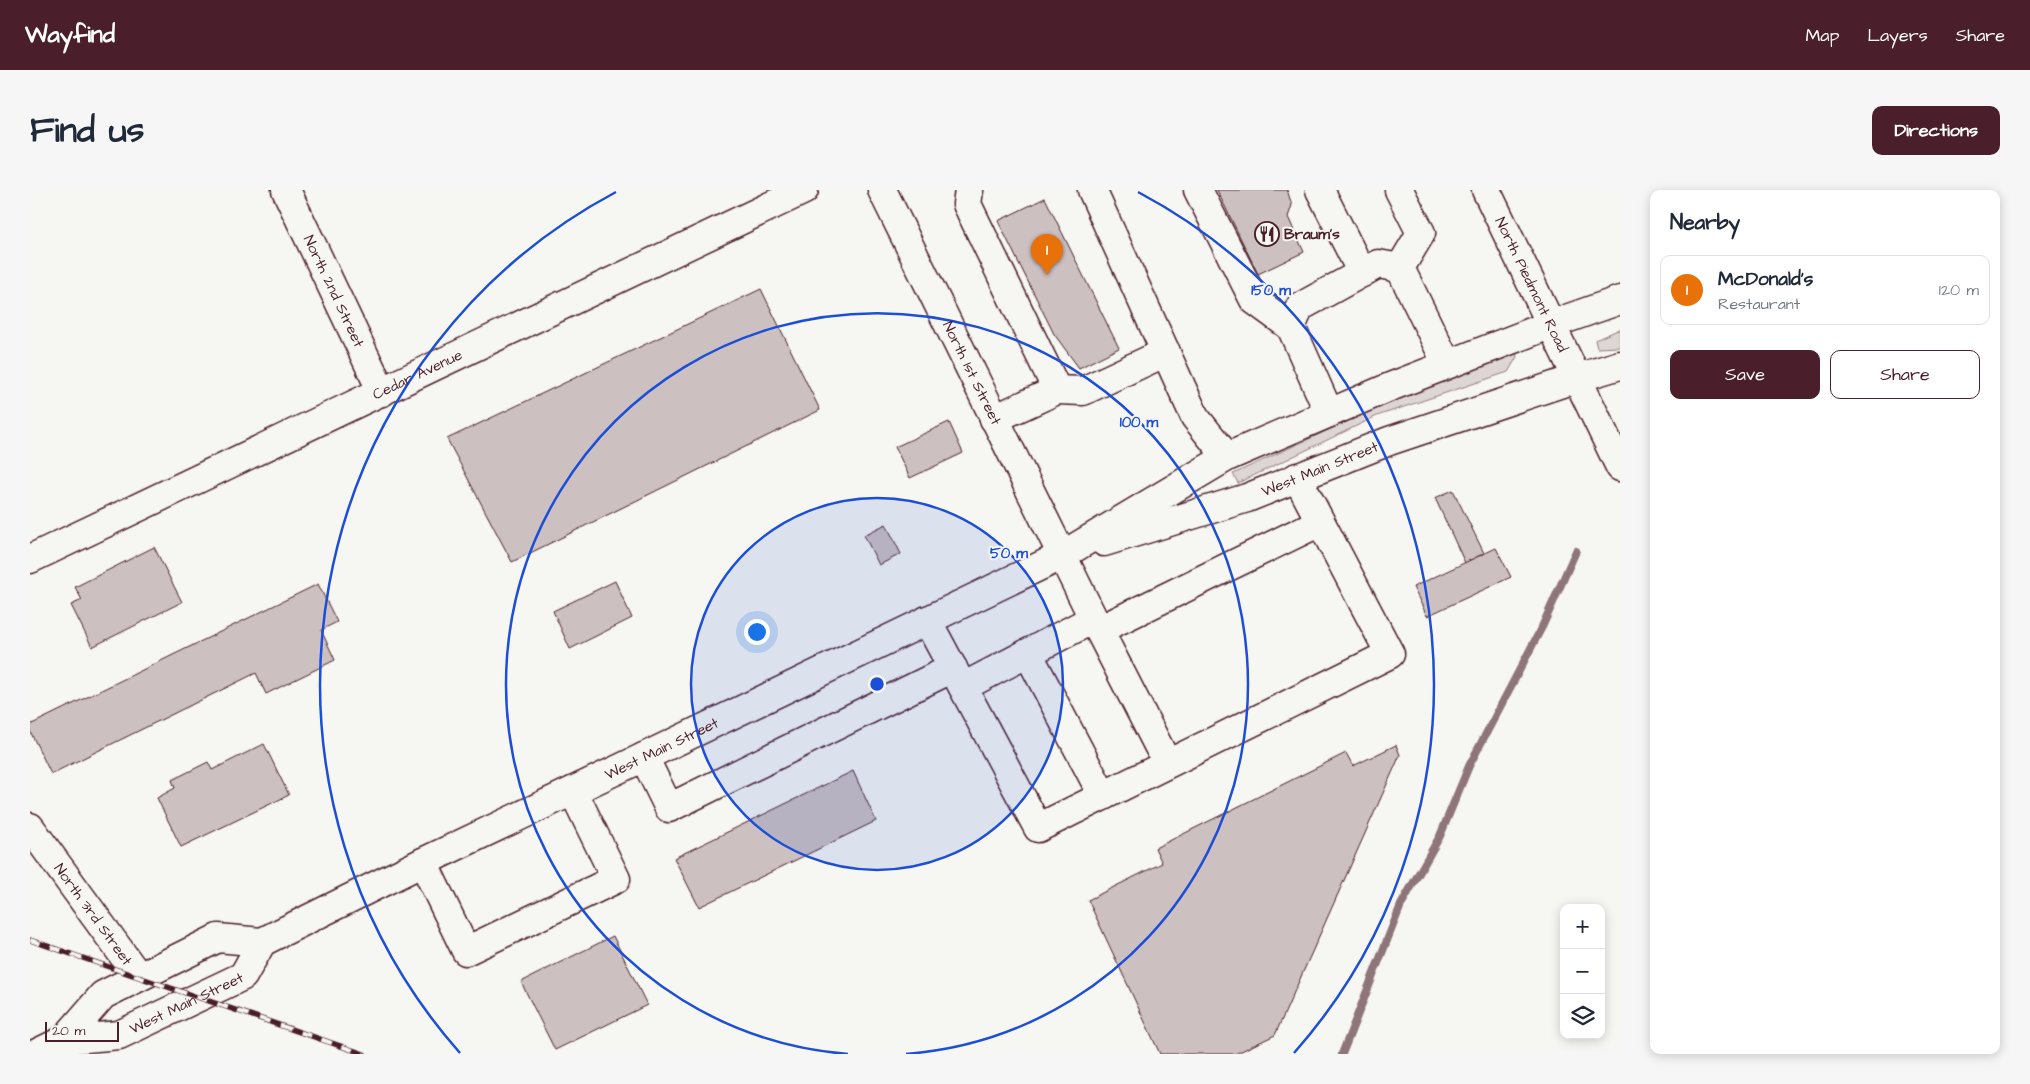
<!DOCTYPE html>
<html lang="en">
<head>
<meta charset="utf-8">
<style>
  :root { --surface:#fff; --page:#f6f6f7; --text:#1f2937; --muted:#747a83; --line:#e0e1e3; --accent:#4a1f2b }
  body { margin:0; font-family:"Architects Daughter",sans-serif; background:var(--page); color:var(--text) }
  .controls { position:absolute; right:15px; bottom:15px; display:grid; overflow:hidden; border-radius:10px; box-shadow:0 2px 12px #0003 }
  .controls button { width:45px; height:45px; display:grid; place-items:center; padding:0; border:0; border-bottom:1px solid var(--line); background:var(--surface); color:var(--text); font:25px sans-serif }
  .scale { position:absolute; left:15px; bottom:12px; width:74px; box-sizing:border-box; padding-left:5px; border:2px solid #4a1f2b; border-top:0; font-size:14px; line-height:18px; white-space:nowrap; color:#4a1f2b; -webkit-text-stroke:4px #f6f6f2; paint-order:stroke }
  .you { position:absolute; left:726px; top:441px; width:18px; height:18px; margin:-12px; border:4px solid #fff; border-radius:50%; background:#1a73e8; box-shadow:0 0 0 8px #1a73e833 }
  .badge { display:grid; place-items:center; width:32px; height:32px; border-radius:50%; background:var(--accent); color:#fff; font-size:16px; font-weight:700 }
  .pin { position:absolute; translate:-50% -41px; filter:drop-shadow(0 1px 2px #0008) }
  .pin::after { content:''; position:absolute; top:26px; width:18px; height:15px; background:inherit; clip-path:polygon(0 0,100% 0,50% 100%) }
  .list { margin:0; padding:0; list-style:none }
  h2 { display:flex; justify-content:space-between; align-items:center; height:65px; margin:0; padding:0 20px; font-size:21px }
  h2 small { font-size:16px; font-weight:400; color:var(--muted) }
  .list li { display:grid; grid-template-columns:32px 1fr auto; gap:15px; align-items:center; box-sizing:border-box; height:70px; margin:0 10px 10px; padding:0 10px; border:1px solid var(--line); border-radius:10px }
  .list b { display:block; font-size:19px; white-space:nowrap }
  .list p { margin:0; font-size:16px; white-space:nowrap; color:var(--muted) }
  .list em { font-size:16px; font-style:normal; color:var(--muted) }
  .actions { display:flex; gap:10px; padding:15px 20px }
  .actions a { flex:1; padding:11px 0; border:1px solid var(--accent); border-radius:10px; text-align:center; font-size:18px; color:var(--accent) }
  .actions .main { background:var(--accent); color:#fff }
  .icon { flex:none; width:28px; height:28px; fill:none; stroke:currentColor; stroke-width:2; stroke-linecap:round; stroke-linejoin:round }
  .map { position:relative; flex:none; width:1590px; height:864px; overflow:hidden; border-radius:10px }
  header { display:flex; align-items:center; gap:30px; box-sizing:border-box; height:70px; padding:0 25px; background:var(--accent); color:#fff }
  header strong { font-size:24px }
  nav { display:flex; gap:28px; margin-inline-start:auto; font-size:18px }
  .intro { display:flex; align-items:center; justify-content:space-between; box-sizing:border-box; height:120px; padding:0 30px }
  h1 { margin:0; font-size:35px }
  .button { padding:12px 22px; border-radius:10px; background:var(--accent); color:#fff; font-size:18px; font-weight:700 }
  main { display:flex; gap:30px; padding:0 30px }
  aside { flex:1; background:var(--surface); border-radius:10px; box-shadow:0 2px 12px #0003 }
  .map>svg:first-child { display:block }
  .green { fill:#ddd6d5; stroke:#947a80 }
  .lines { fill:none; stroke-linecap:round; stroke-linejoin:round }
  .stream { stroke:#8e747a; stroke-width:8 }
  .building { fill:#ccc1c0; stroke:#4a1f2b }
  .minor-casing { stroke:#4a1f2b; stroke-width:31 }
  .major-casing { stroke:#4a1f2b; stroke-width:31 }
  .highway-casing { stroke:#4a1f2b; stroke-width:31 }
  .minor { stroke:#f6f6f2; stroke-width:28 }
  .major { stroke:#f6f6f2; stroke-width:28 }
  .highway { stroke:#f6f6f2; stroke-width:28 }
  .rail-casing { stroke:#4a1f2b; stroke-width:5.5 }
  .rail { stroke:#f6f6f2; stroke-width:4; stroke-dasharray:11; stroke-linecap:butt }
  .ring { fill:none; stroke:#1d4ed8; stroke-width:2.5 }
  .labels { text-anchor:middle; stroke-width:4; stroke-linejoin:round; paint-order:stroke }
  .poi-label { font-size:15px; font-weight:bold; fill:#4a1f2b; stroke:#f6f6f2; text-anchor:start }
  .street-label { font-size:15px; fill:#4a1f2b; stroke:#f6f6f2 }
  .centre { fill:#1d4ed8; stroke:#f6f6f2; stroke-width:2.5 }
  .ring-label { font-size:15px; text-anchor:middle; font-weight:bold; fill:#1d4ed8; stroke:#f6f6f2; stroke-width:4; stroke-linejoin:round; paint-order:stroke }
</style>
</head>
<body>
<header>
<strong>Wayfind</strong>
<nav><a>Map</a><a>Layers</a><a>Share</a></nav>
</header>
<div class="intro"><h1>Find us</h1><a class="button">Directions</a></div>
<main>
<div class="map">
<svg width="1590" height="864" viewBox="0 0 1590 864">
  <rect width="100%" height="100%" fill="#f6f6f2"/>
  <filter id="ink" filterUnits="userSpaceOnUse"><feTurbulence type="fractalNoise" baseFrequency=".02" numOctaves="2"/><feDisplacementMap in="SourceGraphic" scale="10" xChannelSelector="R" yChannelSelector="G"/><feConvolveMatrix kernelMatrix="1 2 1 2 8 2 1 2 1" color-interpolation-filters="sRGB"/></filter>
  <g filter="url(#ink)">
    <g class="green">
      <path d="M1590,139v18l-23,1 -2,-8z"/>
      <path d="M1478,161l8,2 1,4 -9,15 -131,44 -139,67 -5,-9 141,-65z"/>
    </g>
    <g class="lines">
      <path class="stream" d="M1312,864l59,-149 39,-69 29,-70 73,-139 34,-76"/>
    </g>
    <g class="building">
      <path d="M1187,0h70l5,15 -4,12 16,35 -46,22z"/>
      <path d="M1015,8l74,150 -40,20 -25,-34 -56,-113z"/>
      <path d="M731,99l59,121 -308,152 -65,-123z"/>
      <path d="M919,232l14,31 -53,25 -15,-31z"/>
      <path d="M1423,300l31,63 -19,10 -30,-65z"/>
      <path d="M856,334l15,30 -22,11 -15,-30z"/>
      <path d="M124,357l28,55 -90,45 -21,-42 11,-5 -7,-13z"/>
      <path d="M1466,358l15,29 -84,39 -14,-29z"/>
      <path d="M585,391l17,37 -62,31 -17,-38z"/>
      <path d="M288,394l19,38 -16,8 14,30 -69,34 -10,-21 -205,101 -21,-43v-6z"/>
      <path d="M234,554l25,51 -108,52 -24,-49 18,-10 -3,-8 36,-18 4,8z"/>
      <path d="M1366,555l4,10 -125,280 -40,19h-75l-72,-154 74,-37 -7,-15 191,-95 7,13z"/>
      <path d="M823,581l23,50 -177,86 -25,-49z"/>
      <path d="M583,746l34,69 -92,45 -34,-68z"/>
    </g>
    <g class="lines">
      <defs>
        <g id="minor">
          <path id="s1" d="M256,0l96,202"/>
          <path id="s2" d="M852,0l217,440 221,-108"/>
          <path d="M939,0l-2,14 90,186 26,1 83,-39"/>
          <path d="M1062,0l103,227 32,40"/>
          <path d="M1168,0l56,110 37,27"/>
          <path d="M1290,0l42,83"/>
          <path d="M1369,0l22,43 -21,35"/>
          <path d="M1299,223l-38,-86 9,-20 78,-43 22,4 47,96"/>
          <path d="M964,229l63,-29"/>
          <path id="s3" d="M0,369l774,-369"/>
          <path d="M897,430l111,208 352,-174 -93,-177"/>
          <path d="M1069,440l68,133"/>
          <path d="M998,463l75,143"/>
          <path d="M933,497l130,-68"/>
          <path d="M614,567l25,51 284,-140"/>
          <path id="s4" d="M0,637l109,150"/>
          <path d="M393,672l43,89 150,-72 -43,-88"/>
        </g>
        <g id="major">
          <path id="s5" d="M1456,0l134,277"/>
          <path id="s6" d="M1074,352l143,-44 142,-57 188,-63"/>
          <path id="s7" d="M34,850l39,-45 115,-57 44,4 161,-80 221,-105 417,-201 166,-99 163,-70 162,-63"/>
          <path id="s8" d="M5,864l29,-14 55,-5 124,-59 19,-34"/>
        </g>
        <g id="highway">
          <path d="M1522,134l68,-24"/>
          <path d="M1547,188l43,-13"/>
        </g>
      </defs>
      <use href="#minor" class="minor-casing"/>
      <use href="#major" class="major-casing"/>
      <use href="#highway" class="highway-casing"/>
      <use href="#minor" class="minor"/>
      <use href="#major" class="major"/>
      <use href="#highway" class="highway"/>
      <defs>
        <path id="rail" d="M0,750l334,114"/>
      </defs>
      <use href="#rail" class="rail-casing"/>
      <use href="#rail" class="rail"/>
    </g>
  </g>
  <circle cx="847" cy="494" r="186" fill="#1d4ed8" fill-opacity=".12"/>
  <g class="ring">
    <circle cx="847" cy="494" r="186"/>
    <path d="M818 864A371 371 0 1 1 876 864"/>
    <path d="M430 863A557 557 0 0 1 586 2M1108 2A557 557 0 0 1 1264 863"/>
  </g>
  <defs>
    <symbol id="restaurant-ring" viewBox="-11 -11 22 22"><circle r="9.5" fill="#f6f6f2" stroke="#4a1f2b" stroke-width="1.5"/><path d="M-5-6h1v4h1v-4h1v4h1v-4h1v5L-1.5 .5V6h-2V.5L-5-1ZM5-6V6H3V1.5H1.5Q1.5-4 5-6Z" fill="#4a1f2b"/></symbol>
  </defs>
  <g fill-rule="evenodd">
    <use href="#restaurant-ring" x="1223" y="30" width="28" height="28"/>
  </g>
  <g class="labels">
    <g class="poi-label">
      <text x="1254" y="49">Braum's</text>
    </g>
    <g class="street-label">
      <text dy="5" stroke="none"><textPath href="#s5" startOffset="105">North Piedmont Road</textPath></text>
      <text dy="5" stroke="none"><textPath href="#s1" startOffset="112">North 2nd Street</textPath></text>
      <text dy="5" stroke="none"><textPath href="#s2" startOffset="204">North 1st Street</textPath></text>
      <text dy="5" stroke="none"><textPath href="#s3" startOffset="429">Cedar Avenue</textPath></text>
      <text dy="5" stroke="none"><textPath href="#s6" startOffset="228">West Main Street</textPath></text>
      <text dy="5" stroke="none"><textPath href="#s7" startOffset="676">West Main Street</textPath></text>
      <text dy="5" stroke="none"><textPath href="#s4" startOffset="108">North 3rd Street</textPath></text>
      <text dy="5" stroke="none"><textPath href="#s8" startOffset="162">West Main Street</textPath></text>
    </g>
  </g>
  <circle cx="847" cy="494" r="8" class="centre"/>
  <g class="ring-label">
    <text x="1241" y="105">150 m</text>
    <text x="1109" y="237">100 m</text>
    <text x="979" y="368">50 m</text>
  </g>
</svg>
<div class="controls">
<button>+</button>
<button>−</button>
<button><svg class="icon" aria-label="layers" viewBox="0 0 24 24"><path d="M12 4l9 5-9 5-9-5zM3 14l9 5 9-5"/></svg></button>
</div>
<div class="scale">20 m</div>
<div class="you"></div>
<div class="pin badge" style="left:1017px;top:85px;background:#e8710a">1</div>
</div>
<aside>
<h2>Nearby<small></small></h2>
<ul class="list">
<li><span class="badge" style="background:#e8710a">1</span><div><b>McDonald's</b><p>Restaurant</p></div><em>120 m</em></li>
</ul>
<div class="actions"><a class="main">Save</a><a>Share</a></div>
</aside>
</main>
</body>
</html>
